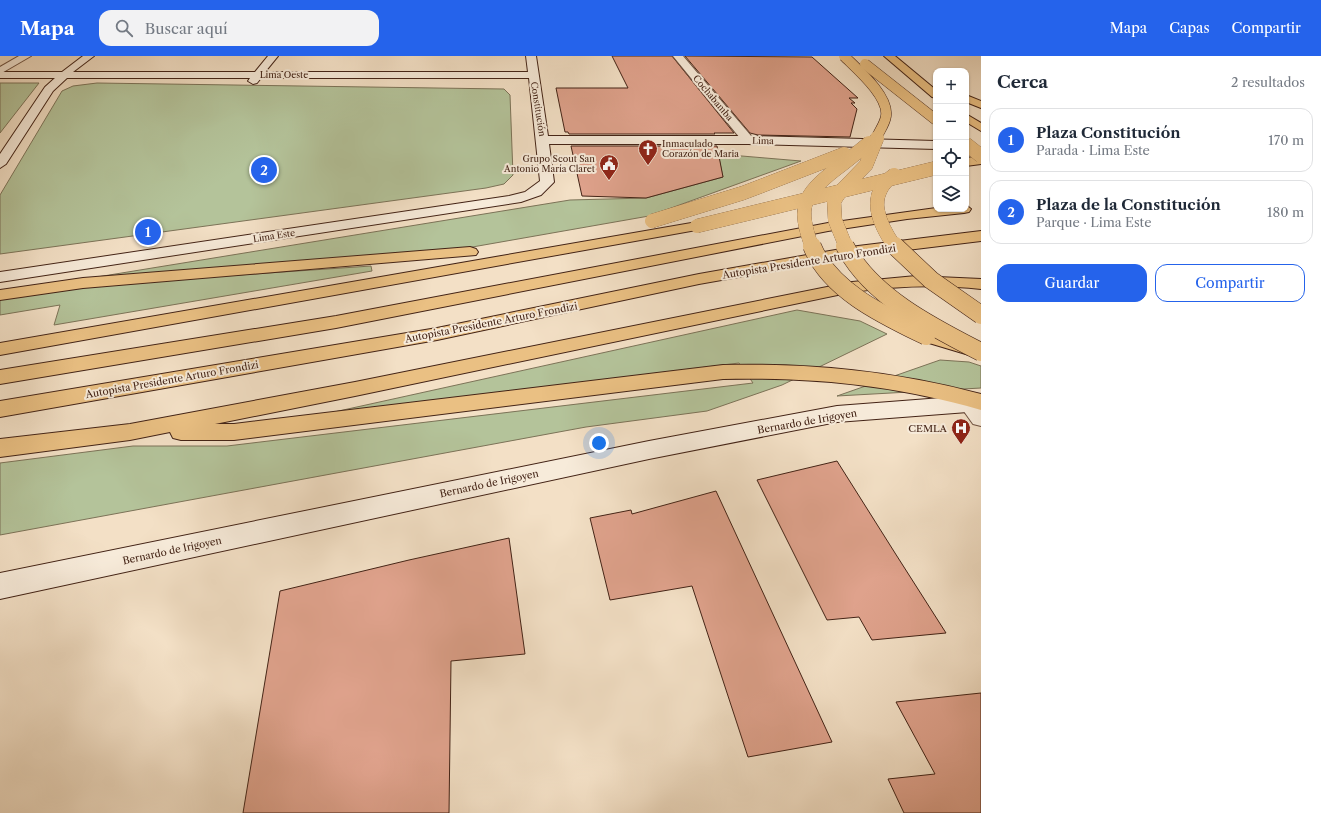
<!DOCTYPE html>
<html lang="es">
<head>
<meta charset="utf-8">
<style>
  :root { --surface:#fff; --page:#f2f2f3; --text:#1f2937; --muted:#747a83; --line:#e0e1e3; --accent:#2563eb }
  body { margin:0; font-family:"Libre Caslon Text",serif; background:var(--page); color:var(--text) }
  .controls { position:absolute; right:12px; top:12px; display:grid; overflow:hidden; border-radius:8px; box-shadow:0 1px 3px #0004 }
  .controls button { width:36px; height:36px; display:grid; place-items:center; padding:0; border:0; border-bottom:1px solid var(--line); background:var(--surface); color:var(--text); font:20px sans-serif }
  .you { position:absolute; left:599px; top:387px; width:14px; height:14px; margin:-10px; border:3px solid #fff; border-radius:50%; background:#1a73e8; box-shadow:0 0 0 6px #1a73e833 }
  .badge { display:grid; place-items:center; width:26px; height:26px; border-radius:50%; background:var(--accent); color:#fff; font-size:13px; font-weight:700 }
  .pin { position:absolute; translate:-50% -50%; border:2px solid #fff; box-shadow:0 1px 4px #0006 }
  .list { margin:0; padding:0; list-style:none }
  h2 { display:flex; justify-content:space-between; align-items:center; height:52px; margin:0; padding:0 16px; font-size:17px }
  h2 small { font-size:13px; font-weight:400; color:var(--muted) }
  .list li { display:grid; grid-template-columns:26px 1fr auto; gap:12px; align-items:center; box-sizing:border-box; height:64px; margin:0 8px 8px; padding:0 8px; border:1px solid var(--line); border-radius:12px }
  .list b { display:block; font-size:15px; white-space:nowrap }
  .list p { margin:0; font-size:13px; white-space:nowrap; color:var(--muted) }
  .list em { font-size:13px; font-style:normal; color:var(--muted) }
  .actions { display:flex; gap:8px; padding:12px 16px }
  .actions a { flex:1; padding:9px 0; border:1px solid var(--accent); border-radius:12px; text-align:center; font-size:14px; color:var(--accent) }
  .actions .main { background:var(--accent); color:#fff }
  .icon { flex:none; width:22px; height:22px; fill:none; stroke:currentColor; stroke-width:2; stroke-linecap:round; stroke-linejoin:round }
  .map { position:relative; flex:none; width:981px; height:757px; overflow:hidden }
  header { display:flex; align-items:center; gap:24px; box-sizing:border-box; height:56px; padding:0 20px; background:var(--accent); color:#fff }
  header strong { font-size:19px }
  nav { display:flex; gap:22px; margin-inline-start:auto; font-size:14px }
  .search { width:280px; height:36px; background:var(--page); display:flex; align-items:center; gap:10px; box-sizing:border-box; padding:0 14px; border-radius:12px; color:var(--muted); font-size:15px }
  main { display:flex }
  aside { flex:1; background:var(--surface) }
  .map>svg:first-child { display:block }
  .green { fill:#b4c39a; stroke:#7c7358 }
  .building { fill:#dfa28c; stroke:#432316 }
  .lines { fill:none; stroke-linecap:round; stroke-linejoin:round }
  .street-casing { stroke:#6f5242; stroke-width:2 }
  .secondary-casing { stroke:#432316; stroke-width:2 }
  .highway-casing { stroke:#432316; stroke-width:2 }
  .street { fill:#f7ebda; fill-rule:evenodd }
  .secondary { fill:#f7ebda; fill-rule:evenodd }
  .highway { fill:#eac083; fill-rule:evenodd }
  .highway-bridge-far2-casing { stroke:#432316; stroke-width:11; stroke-linecap:butt }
  .highway-bridge-far1-casing { stroke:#432316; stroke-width:14; stroke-linecap:butt }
  .highway-bridge-casing { stroke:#432316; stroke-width:19; stroke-linecap:butt }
  .highway-bridge-far2 { stroke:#eac083; stroke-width:10 }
  .highway-bridge-far1 { stroke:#eac083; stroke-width:14 }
  .highway-bridge { stroke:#eac083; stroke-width:18 }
  .labels { text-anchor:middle; stroke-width:4; stroke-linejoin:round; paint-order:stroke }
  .far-street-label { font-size:9px; fill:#432316; stroke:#f7ebda }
  .far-poi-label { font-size:9px; fill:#432316; stroke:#f7ebda; text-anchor:start }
  .street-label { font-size:10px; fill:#432316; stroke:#f7ebda }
  .poi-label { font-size:10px; fill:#432316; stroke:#f7ebda; text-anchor:end }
</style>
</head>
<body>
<header>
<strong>Mapa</strong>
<div class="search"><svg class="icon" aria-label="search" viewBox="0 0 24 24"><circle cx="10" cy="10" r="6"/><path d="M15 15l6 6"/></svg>Buscar aquí</div>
<nav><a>Mapa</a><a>Capas</a><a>Compartir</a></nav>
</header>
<main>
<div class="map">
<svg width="981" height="757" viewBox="0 0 981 757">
  <rect width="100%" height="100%" fill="#f3e0c6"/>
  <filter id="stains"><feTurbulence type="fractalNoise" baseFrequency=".005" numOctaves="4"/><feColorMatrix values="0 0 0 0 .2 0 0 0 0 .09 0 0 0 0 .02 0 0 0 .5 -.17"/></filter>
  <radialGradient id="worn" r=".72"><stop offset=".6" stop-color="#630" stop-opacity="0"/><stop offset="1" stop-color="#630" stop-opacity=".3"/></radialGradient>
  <g class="green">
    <path d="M0,27h39l-39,50z"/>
    <path d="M97,27l407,6 6,6 3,80 -9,9 -18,4 -486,66v-59l62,-104 11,-5z"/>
    <path d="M718,98l83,7 -152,55 -188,33 -364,28 473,-77 76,-2 77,-21z"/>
    <path d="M371,210l1,5 -318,54 6,-20 -60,10v-18l121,-14z"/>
    <path d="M797,254l63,11 27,13 -105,51 -75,26 -121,16 -586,108v-72l133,-17h94l526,-63 -14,-20 -414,51z"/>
    <path d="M940,304l29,2 12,4v22l-144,8z"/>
  </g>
  <g class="building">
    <path d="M612,0h60l62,77h-20l1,1h-146l-1,-2h-3l-9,-44h72z"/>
    <path d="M685,0l127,1 46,41h-9l6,5h-4l6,6 -7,28 -92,-2 -8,-2z"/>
    <path d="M571,90h146l6,31 -77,21 -64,-2z"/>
    <path d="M837,405l58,92 51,80 -74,7 -13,-23 -32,3 -70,-140z"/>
    <path d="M716,435l116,251 -84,15 -56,-171 -82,14 -20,-82 41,-8 1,4z"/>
    <path d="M509,482l16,116 -74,7 -2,152h-206l37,-222 129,-31z"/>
    <path d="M981,637v120h-77l-16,-34 47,-5 -39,-72z"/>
  </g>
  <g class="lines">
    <defs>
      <g id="street">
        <path d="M19,0h12l-31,18v-7z"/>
        <path d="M673,0h10l69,81 2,3 -2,3h-8z"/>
        <path d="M968,339l7,3 6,6v22l-8,-2 -15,-21 3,-5z"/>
      </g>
      <g id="secondary">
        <path d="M83,0h11l-21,16h182l13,-16h10l-13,16h263l-2,-16h10l12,80h200l188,5v8l-188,-5h-199l5,38 -13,13 -20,7 -521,80v-10l509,-76 16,-4 15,-11 -11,-103h-268l-4,5 -4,1 -5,-3 2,-3h-183l-14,13 -47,73 -6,4v-14l45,-67 10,-9h-55v-6h62z"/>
        <path d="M981,339v16l-144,11 -188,37 -649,140v-26l649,-132 188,-35z"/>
      </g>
      <g id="highway">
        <path d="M884,0h11l41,34v8l-4,-1z"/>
        <path d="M966,39l15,6v7l-15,-6z"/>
        <path d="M966,58l15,9v8l-15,-9z"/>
        <path d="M981,100v8l-15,2v-8z"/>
        <path d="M966,149l5,4 -2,3 -5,1 -57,6 -79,12 -492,97 -336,56v-14l336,-54 492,-93 108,-15 30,1z"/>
        <path d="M697,166l5,1 2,3 -2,3 -702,126v-12z"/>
        <path d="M981,175v10l-123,15 -159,28 -262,56 -437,77v-16l437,-73 262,-54 159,-28z"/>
        <path d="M470,191l6,2 2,3 -2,3 -393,33 -83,12v-10l83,-12z"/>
        <path d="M916,220l65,3v10c-43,-5 -86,-3 -129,3l-497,104 -140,28h19l489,-59c90,-2 171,6 258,29v16c-87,-25 -168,-33 -258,-31l-489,61h-53l-8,-2 -3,-6 -40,8 -130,17v-18l130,-15 225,-42 497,-100z"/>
        <path d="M926,274l50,15 3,4 -3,4 -7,2 -50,-15 -2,-4 2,-4z"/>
      </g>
    </defs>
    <use href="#street" class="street-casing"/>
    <use href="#secondary" class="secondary-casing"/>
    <use href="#highway" class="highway-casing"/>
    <use href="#street" class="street"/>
    <use href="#secondary" class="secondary"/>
    <use href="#highway" class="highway"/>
    <defs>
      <g id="highway-bridge-far2">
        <path d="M844,0c13,13 45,40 42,60 -1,8 -7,15 -10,23"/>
        <path d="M865,8l71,56"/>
      </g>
      <g id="highway-bridge-far1">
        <path d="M966,88l15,12"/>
        <path d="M894,119c-29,20 -15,49 1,72"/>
        <path d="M652,165l91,-28 101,-39"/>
        <path d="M697,170l239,-58"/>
        <path d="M812,191c-15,-40 -9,-52 23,-77 12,-9 23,-18 34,-27"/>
        <path d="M846,191l-11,-27 -1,-19 6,-9 26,-27 11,-27"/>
      </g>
      <g id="highway-bridge">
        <path d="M812,190c18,45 73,70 114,90"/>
        <path d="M845,190c25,50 89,82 136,106"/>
        <path d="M895,190l36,34 50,35"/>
      </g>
    </defs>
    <use href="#highway-bridge-far2" class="highway-bridge-far2-casing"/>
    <use href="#highway-bridge-far1" class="highway-bridge-far1-casing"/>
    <use href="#highway-bridge" class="highway-bridge-casing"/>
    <use href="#highway-bridge-far2" class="highway-bridge-far2"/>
    <use href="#highway-bridge-far1" class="highway-bridge-far1"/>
    <use href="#highway-bridge" class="highway-bridge"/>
  </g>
  <defs>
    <symbol id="church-pin" viewBox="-11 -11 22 30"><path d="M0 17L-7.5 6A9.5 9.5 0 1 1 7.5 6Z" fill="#8f2418" stroke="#f7ebda"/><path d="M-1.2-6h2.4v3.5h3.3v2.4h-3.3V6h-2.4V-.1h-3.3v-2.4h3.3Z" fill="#fff"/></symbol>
    <symbol id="civic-pin" viewBox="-11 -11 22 30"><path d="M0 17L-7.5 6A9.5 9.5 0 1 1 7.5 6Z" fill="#8f2418" stroke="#f7ebda"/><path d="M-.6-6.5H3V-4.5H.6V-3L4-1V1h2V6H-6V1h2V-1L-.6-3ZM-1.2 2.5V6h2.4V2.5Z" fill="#fff"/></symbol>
    <symbol id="hospital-pin" viewBox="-11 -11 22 30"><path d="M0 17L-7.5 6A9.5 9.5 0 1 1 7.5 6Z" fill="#8f2418" stroke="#f7ebda"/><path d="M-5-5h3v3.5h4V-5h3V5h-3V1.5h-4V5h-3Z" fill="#fff"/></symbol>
  </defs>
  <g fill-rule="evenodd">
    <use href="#church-pin" x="637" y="82" width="22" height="30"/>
    <use href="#civic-pin" x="598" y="97" width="22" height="30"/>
    <use href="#hospital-pin" x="950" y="361" width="22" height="30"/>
  </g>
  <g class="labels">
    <g class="far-street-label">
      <text x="284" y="22">Lima Oeste</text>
      <text transform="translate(713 42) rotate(50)" y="3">Cochabamba</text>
      <text transform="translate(538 53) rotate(81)" y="3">Constitución</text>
      <text transform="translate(763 85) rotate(1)" y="3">Lima</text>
      <text transform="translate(274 180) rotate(-9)" y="3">Lima Este</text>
    </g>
    <g class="far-poi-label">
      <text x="662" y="91">Inmaculado<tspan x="662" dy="10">Corazón de Maria</tspan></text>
      <text x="595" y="106" text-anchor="end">Grupo Scout San<tspan x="595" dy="10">Antonio María Claret</tspan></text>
    </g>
    <g class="street-label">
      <text transform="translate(809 205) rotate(-9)" y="4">Autopista Presidente Arturo Frondizi</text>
      <text transform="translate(491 266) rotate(-11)" y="4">Autopista Presidente Arturo Frondizi</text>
      <text transform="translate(172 323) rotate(-10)" y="4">Autopista Presidente Arturo Frondizi</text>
      <text transform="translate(807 365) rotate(-10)" y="4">Bernardo de Irigoyen</text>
      <text transform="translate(489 427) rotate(-12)" y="4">Bernardo de Irigoyen</text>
      <text transform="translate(172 494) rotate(-12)" y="4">Bernardo de Irigoyen</text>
    </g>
    <g class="poi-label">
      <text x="947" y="376">CEMLA</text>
    </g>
  </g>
  <rect width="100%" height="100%" filter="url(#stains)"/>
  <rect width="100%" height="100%" fill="url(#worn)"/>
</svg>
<div class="controls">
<button>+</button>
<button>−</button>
<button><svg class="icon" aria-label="locate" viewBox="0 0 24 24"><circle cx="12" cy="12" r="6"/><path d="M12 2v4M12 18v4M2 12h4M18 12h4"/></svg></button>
<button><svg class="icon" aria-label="layers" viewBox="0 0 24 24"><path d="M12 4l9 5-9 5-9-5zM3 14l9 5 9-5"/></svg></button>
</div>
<div class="you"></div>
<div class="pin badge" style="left:148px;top:176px">1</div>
<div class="pin badge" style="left:264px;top:114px">2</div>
</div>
<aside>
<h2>Cerca<small>2 resultados</small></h2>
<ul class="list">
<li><span class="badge">1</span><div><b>Plaza Constitución</b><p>Parada · Lima Este</p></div><em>170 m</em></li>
<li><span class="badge">2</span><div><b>Plaza de la Constitución</b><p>Parque · Lima Este</p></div><em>180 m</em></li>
</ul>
<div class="actions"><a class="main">Guardar</a><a>Compartir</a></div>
</aside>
</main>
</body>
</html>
